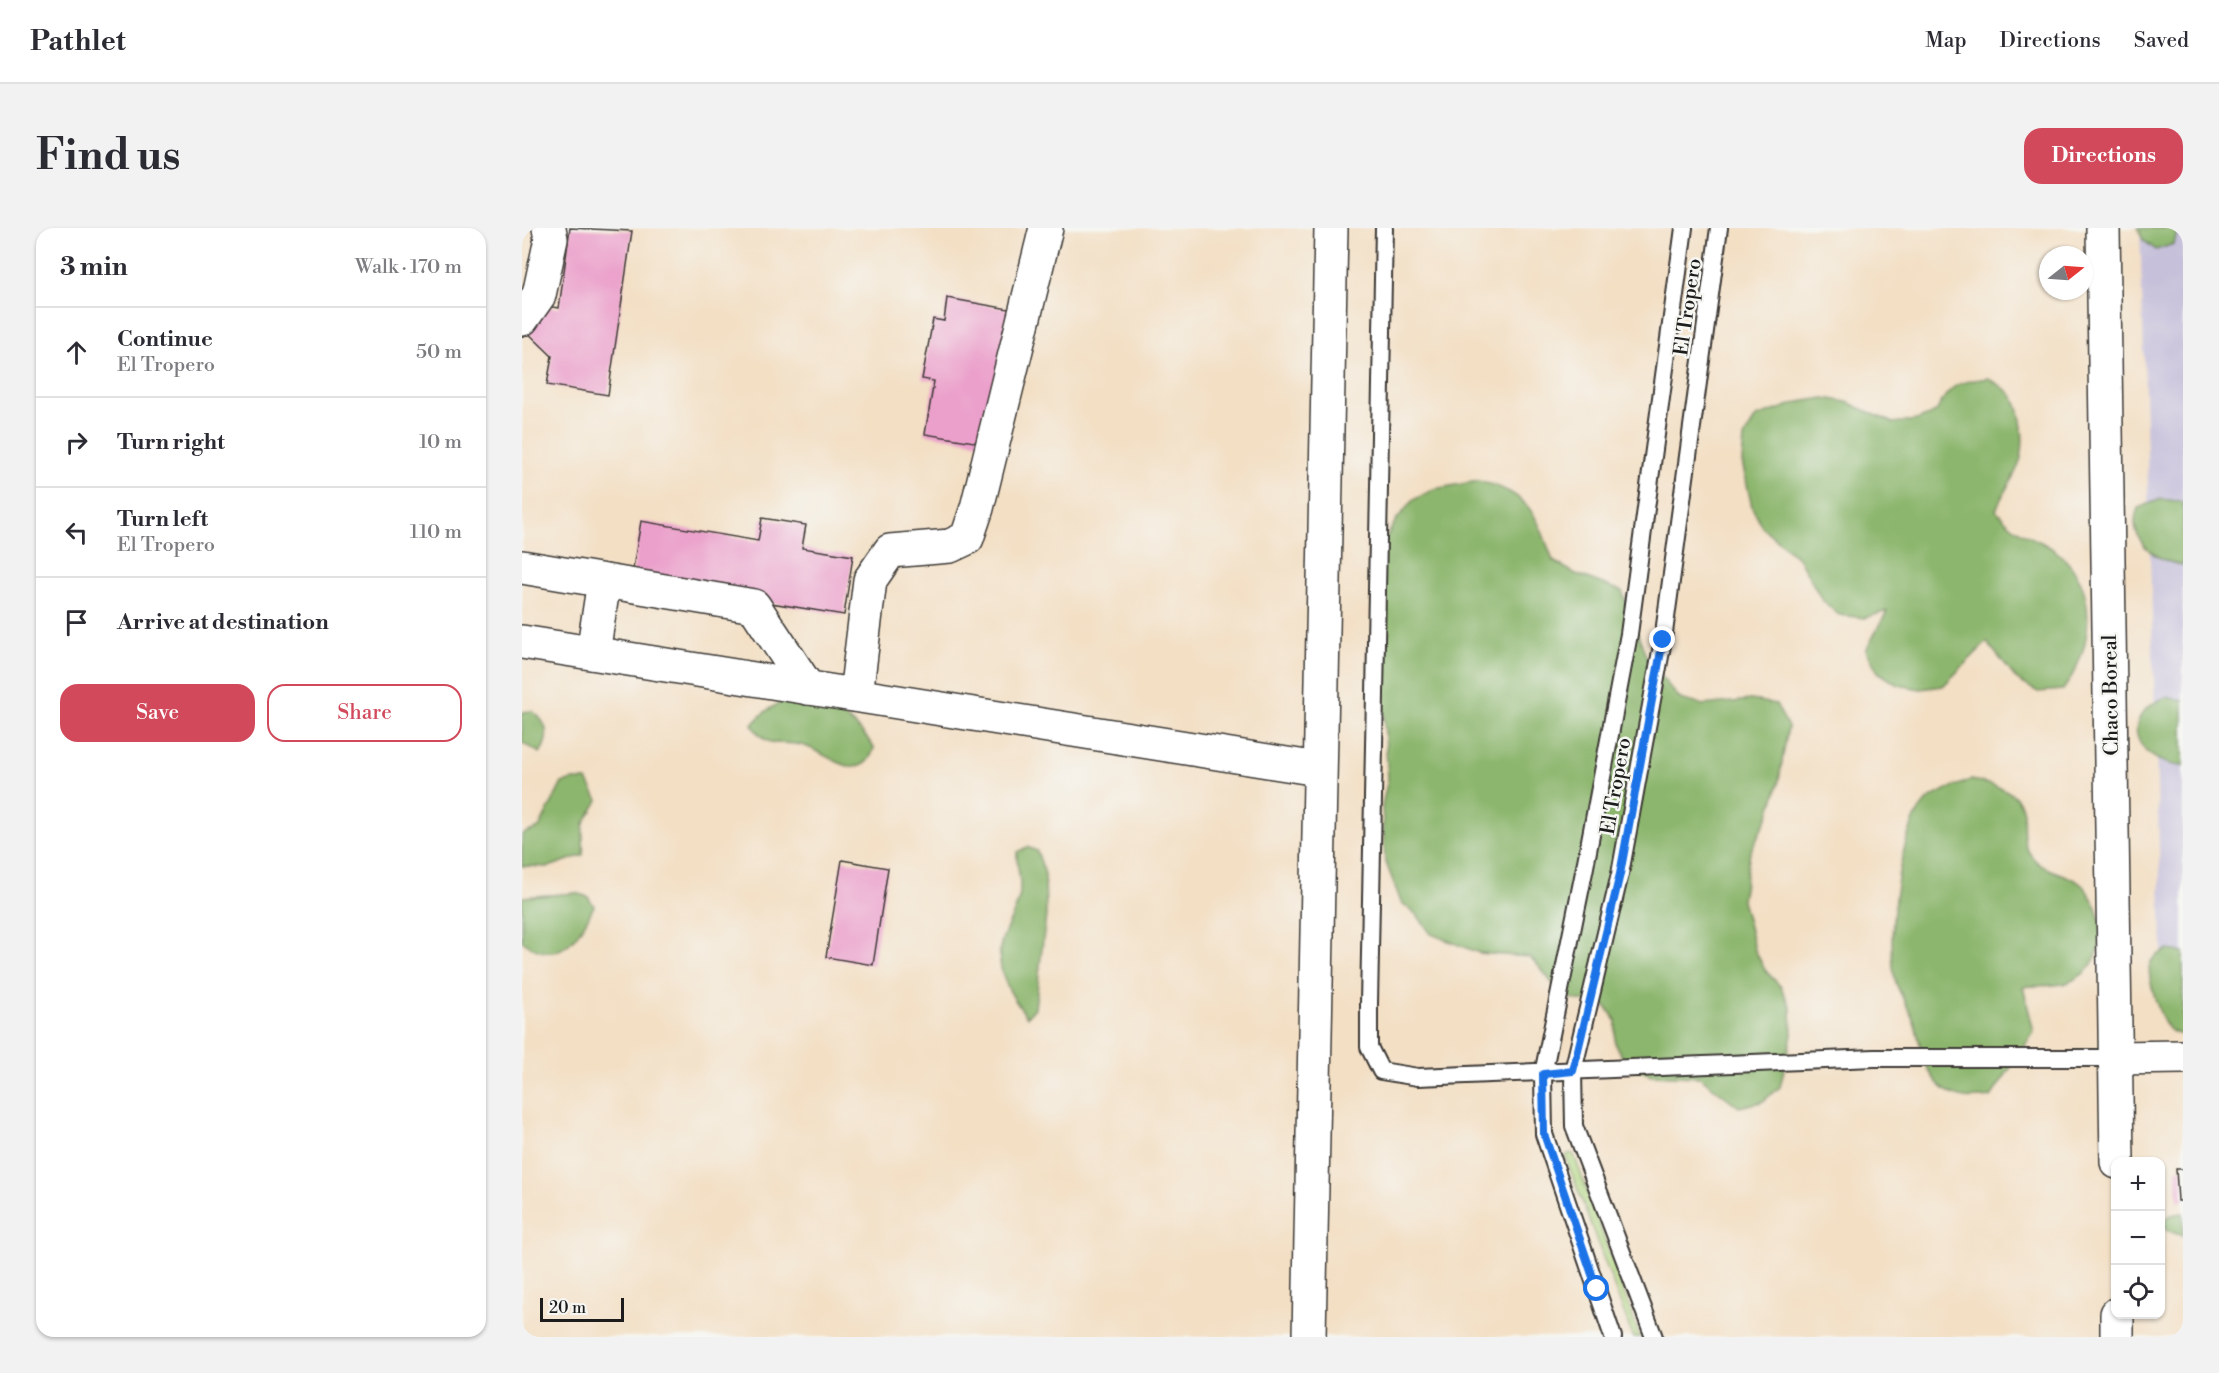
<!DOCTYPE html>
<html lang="en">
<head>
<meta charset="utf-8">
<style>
  :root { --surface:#fff; --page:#f2f2f3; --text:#2b2b33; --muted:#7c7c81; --line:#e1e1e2; --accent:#d1495b }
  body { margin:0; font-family:"Libre Bodoni",serif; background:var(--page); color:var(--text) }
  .controls { position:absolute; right:18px; bottom:18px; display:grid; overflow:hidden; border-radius:12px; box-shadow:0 2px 4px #0004 }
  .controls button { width:54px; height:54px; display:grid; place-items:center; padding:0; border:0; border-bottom:2px solid var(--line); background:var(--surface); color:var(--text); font:30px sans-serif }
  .compass { position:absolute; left:1517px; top:18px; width:54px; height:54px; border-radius:50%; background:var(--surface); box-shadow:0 2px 4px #0004; rotate:73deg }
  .scale { position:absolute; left:18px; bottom:15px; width:84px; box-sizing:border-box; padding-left:6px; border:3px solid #1c1c1c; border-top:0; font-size:16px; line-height:21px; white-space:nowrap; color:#1c1c1c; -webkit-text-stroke:4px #f6f6f2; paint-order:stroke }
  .stop { position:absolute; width:18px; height:18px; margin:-14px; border:4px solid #1a73e8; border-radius:50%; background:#fff }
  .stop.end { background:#1a73e8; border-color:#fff; box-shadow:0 2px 6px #0008 }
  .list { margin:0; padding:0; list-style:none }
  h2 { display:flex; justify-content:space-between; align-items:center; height:78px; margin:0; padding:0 24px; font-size:26px }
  h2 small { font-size:20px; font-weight:400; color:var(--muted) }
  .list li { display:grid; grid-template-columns:39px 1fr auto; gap:18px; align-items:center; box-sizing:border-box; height:90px; padding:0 24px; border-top:2px solid var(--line) }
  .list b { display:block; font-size:22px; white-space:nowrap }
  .list p { margin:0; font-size:20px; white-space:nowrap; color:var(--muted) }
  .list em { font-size:20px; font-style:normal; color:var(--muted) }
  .actions { display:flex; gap:12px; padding:18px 24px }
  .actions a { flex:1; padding:14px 0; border:2px solid var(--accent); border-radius:18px; text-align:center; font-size:21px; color:var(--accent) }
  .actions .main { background:var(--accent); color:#fff }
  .icon { flex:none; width:33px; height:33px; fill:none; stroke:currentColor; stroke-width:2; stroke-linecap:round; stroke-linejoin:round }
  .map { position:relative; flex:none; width:1661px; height:1109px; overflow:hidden; border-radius:18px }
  header { display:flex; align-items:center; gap:36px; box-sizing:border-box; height:84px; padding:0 30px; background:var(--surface); border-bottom:2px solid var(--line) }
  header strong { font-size:28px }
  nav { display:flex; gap:33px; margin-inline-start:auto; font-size:21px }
  .intro { display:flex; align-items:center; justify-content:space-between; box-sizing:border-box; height:144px; padding:0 36px }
  h1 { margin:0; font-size:42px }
  .button { padding:15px 27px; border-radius:18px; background:var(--accent); color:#fff; font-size:21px; font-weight:700 }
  main { display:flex; gap:36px; padding:0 36px }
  aside { flex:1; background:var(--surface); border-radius:18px; box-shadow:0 2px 4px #0004 }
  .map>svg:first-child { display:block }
  .industrial { fill:#c6c0da }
  .green { fill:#b0d57e; stroke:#66784d; stroke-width:1.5 }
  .forest { fill:#8cb66d; stroke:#546944; stroke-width:1.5 }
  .building { fill:#eba0cb }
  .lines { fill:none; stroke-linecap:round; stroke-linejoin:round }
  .service-casing { stroke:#3c3935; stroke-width:20 }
  .minor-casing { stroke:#3c3935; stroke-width:36 }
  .tertiary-casing { stroke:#3c3935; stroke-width:36 }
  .service { stroke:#fff; stroke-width:16 }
  .minor { stroke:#fff; stroke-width:33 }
  .tertiary { stroke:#fff; stroke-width:33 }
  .route { stroke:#1a73e8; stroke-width:8 }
  .labels { text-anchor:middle; stroke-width:5; stroke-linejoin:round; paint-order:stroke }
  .street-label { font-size:20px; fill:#1c1c1c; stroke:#f6f6f2 }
</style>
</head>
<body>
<header>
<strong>Pathlet</strong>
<nav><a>Map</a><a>Directions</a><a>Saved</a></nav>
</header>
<div class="intro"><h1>Find us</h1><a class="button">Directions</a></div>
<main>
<aside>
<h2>3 min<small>Walk · 170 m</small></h2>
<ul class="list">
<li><svg class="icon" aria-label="ahead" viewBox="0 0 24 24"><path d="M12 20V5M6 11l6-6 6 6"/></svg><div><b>Continue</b><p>El Tropero</p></div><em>50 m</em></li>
<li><svg class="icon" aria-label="right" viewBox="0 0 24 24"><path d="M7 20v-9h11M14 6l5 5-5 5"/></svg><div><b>Turn right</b></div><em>10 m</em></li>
<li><svg class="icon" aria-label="left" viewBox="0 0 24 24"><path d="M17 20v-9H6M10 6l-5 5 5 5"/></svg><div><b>Turn left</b><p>El Tropero</p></div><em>110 m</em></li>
<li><svg class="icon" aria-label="arrive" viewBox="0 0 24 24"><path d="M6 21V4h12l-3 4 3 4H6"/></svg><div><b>Arrive at destination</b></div></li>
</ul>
<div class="actions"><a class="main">Save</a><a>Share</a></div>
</aside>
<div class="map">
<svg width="1661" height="1109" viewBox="0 0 1661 1109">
  <rect width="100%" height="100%" fill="#f6f6f2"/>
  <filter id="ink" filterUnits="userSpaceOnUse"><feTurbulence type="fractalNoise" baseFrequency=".0167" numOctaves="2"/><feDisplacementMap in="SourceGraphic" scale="12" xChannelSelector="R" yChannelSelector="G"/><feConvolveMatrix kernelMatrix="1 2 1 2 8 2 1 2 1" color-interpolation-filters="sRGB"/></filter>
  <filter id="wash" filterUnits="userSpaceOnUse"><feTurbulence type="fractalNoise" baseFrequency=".008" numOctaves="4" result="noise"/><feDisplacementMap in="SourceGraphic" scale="24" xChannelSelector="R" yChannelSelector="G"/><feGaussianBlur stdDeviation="1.35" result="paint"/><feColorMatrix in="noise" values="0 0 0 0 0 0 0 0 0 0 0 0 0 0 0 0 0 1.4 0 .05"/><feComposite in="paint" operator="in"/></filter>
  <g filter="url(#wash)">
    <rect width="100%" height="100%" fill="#f3dfc4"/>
    <path class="industrial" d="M1618,0h43v781h-19z"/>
    <path class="green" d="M1049,925l3,2 66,182h-7l-66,-176 -1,-6z"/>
    <g class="forest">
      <path d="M1616,0h40l-4,16 -18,6 -13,-10z"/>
      <path d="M1467,150c7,5 14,9 20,14 14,14 17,54 10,72 -6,16 -17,30 -23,46 5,5 10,12 16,16 13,11 32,15 45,26 44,36 36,96 6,138l-25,2 -21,-12 -30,-38 -44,44 -22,3 -23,-4 -20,-13 -12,-22 21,-39 -22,7 -26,-3 -17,-15 -23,-41 -37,-32 -10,-20 -10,-45 2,-25 12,-20 43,-15 25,-4 23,4 46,21 24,-3 19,-8c13,-28 23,-31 53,-34z"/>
      <path d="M956,253c52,11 59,35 75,80l23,13 46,17 26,70 32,38 23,6 48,-5 25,4 12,23 -10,59 -9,28 -19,38 -8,48 13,50 10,20 16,17 10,21 1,27 -12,52 -18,15 -23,5 -39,-30 -49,-2 -25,-10 -11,-22 1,-23 -13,-17c-50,-2 -42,-15 -73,-46l-51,-4 -48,-19 -13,-18 -17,-14 -16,-42 -3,-55 6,-26 -15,-220 24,-40 16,-19 21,-11z"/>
      <path d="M1639,271l22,3v63c-28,-3 -57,-27 -45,-57z"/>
      <path d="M283,466c26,11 55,30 69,54 -12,40 -47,5 -69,-2 -25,-8 -35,7 -53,-21 14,-18 32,-25 53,-31z"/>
      <path d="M1644,469l17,3v66c-47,-3 -68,-49 -17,-69z"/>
      <path d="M10,483c16,11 19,26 8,42l-18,-10v-31z"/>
      <path d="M52,552h13l11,20c-4,9 -9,14 -13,21 -5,9 0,23 -2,34l-34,12 -27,-1v-32l17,-6 23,-45z"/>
      <path d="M1449,552c86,15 31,50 66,82 11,11 33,11 45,23 26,27 28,81 -13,97 -12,5 -32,3 -46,5l11,45 -43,65c-16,2 -33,4 -47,-8 -20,-15 -23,-42 -29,-65 -5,-15 -14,-27 -19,-41 -11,-36 2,-155 30,-181 12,-11 30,-16 45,-22z"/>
      <path d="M505,619l10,4 8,23 1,41 -11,93 -8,9c-17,-22 -35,-51 -24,-80 5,-13 13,-26 16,-39 4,-15 -3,-30 -2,-46z"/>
      <path d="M54,665l12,4 6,9c-15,31 -35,64 -72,35v-44z"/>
      <path d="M1646,722l15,2v83c-6,-1 -12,-3 -16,-8 -7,-10 -21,-52 -17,-63 3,-8 11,-11 18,-14z"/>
      <path d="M1661,985v23l-14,-5 -7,-9 9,-7z"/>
    </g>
    <g id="blocks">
      <g class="building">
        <path d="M48,0l62,3 -24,164 -61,-10 5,-29 -30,-29 16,-22 21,3z"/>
        <path d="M425,70l62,11 -23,135 -61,-10 9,-53 -12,-2 11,-60 11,2z"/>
        <path d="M240,290l44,7 -4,23 51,8 -9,59 -213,-35 10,-59 117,20z"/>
        <path d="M320,632l46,8 -15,97 -47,-8z"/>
        <path d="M1654,941h7v32h-5z"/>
      </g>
    </g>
  </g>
  <g filter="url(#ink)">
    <use href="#blocks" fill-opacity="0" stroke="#3c3935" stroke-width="1.5"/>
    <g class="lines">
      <defs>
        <g id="service">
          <path d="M862,0l-15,776v43l12,24 37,6 456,-19h242"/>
          <path d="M1091,1109l-69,-203 -1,-60 42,-207 44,-233 55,-406"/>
          <path d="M1132,1109l-80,-211 -1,-55 47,-197 43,-234 56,-412"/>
        </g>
        <g id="minor">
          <path d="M1581,0l14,934"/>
          <path d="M0,91l17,-24 12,-56 -2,-11"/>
          <path d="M0,339l232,39 54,82"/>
          <path d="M0,414l796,127"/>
          <path d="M71,425l11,-72"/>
          <path d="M1594,830l67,-1"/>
          <path d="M1595,1086v23"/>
          <path d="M787,1109l22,-1109"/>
        </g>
        <path id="tertiary" d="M334,467l14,-115 20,-29 60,-5 17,-8 10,-30 69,-280"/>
      </defs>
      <use href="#service" class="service-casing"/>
      <use href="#minor" class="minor-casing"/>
      <use href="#tertiary" class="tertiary-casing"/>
      <use href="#service" class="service"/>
      <use href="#minor" class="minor"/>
      <use href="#tertiary" class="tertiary"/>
    </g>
  </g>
  <g class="lines" filter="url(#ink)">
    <path class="route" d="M1075,1061l-53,-155 -1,-60 30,-3 47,-197 43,-234"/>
  </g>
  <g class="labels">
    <g class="street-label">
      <text transform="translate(1165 79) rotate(-82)" y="7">El Tropero</text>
      <text transform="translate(1588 467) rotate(-91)" y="7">Chaco Boreal</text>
      <text transform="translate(1093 558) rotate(-80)" y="7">El Tropero</text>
    </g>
  </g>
</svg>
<div class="controls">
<button>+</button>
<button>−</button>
<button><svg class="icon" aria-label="locate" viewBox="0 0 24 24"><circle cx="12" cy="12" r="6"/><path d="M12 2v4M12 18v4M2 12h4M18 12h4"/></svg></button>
</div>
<svg class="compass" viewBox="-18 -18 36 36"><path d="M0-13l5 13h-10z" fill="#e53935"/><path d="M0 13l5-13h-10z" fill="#7c7c81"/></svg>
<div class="scale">20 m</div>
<div class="stop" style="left:1075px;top:1061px"></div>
<div class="stop end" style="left:1141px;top:412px"></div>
</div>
</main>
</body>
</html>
